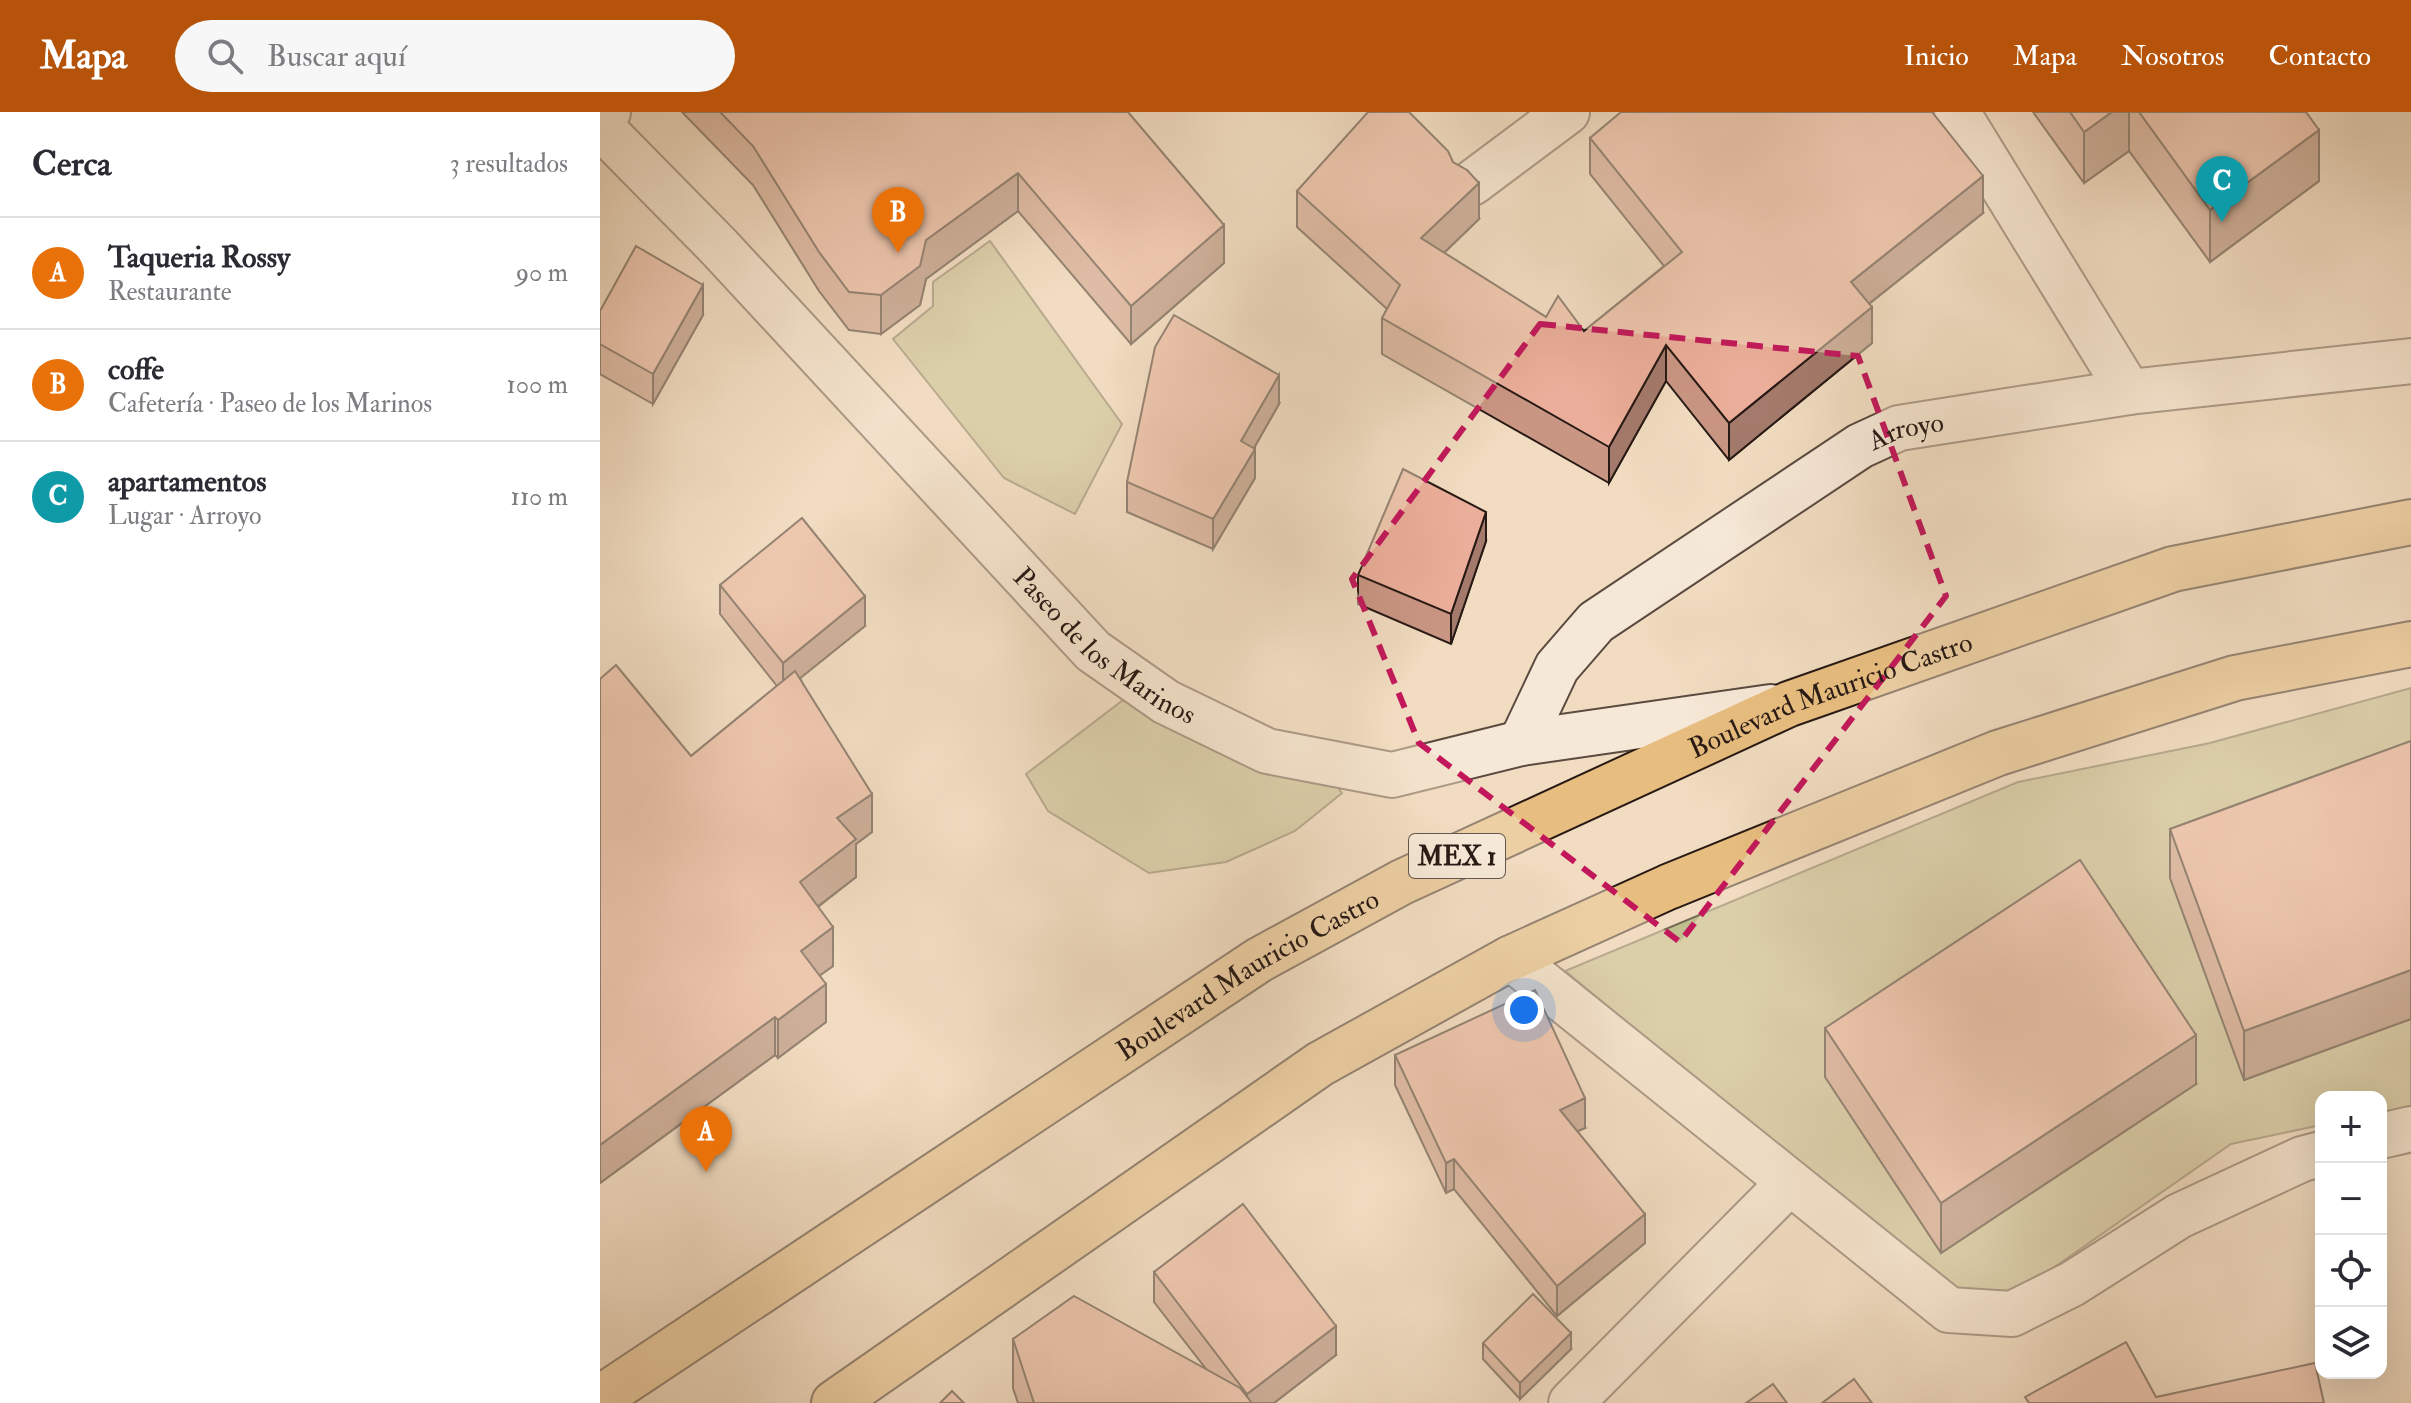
<!DOCTYPE html>
<html lang="es">
<head>
<meta charset="utf-8">
<style>
  :root { --surface:#fff; --page:#f7f7f7; --text:#2b2b33; --muted:#7c7c81; --line:#e1e1e2; --accent:#b45309 }
  body { margin:0; font-family:"IM FELL Double Pica",serif; background:var(--page); color:var(--text) }
  .controls { position:absolute; right:24px; bottom:24px; display:grid; overflow:hidden; border-radius:16px; box-shadow:0 8px 32px #0002 }
  .controls button { width:72px; height:72px; display:grid; place-items:center; padding:0; border:0; border-bottom:2px solid var(--line); background:var(--surface); color:var(--text); font:40px sans-serif }
  .you { position:absolute; left:924px; top:898px; width:28px; height:28px; margin:-20px; border:6px solid #fff; border-radius:50%; background:#1a73e8; box-shadow:0 0 0 12px #1a73e833 }
  .badge { display:grid; place-items:center; width:52px; height:52px; border-radius:50%; background:var(--accent); color:#fff; font-size:26px; font-weight:700 }
  .pin { position:absolute; translate:-50% -66px; filter:drop-shadow(0 2px 4px #0008) }
  .pin::after { content:''; position:absolute; top:42px; width:28px; height:24px; background:inherit; clip-path:polygon(0 0,100% 0,50% 100%) }
  .list { margin:0; padding:0; list-style:none }
  h2 { display:flex; justify-content:space-between; align-items:center; height:104px; margin:0; padding:0 32px; font-size:34px }
  h2 small { font-size:26px; font-weight:400; color:var(--muted) }
  .list li { display:grid; grid-template-columns:52px 1fr auto; gap:24px; align-items:center; box-sizing:border-box; height:112px; padding:0 32px; border-top:2px solid var(--line) }
  .list b { display:block; font-size:30px; white-space:nowrap }
  .list p { margin:0; font-size:26px; white-space:nowrap; color:var(--muted) }
  .list em { font-size:26px; font-style:normal; color:var(--muted) }
  .icon { flex:none; width:44px; height:44px; fill:none; stroke:currentColor; stroke-width:2; stroke-linecap:round; stroke-linejoin:round }
  .map { position:relative; flex:none; width:1811px; height:1291px; overflow:hidden }
  header { display:flex; align-items:center; gap:48px; box-sizing:border-box; height:112px; padding:0 40px; background:var(--accent); color:#fff }
  header strong { font-size:38px }
  nav { display:flex; gap:44px; margin-inline-start:auto; font-size:28px }
  .search { width:560px; height:72px; background:var(--page); display:flex; align-items:center; gap:20px; box-sizing:border-box; padding:0 28px; border-radius:44px; color:var(--muted); font-size:30px }
  main { display:flex }
  aside { flex:1; background:var(--surface) }
  .map>svg:first-child { display:block }
  .green { fill:#c0bf8f; stroke:#746c52; stroke-width:2 }
  .lines { fill:none; stroke-linecap:round; stroke-linejoin:round }
  .minor-casing { stroke:#5a4a3f; stroke-width:48 }
  .tertiary-casing { stroke:#5a4a3f; stroke-width:48 }
  .primary-casing { stroke:#271914; stroke-width:48 }
  .minor { stroke:#f6e8d7; stroke-width:44 }
  .tertiary { stroke:#f6e8d7; stroke-width:44 }
  .primary { stroke:#e8be80; stroke-width:44 }
  .wall { fill:#ca9684; stroke:#271914; stroke-width:2 }
  .shaded-wall { fill:#a47a6c; stroke:#271914; stroke-width:2 }
  .building { fill:#ebae9a; stroke:#271914; stroke-width:2 }
  .marked { fill:none; stroke:#c2185b; stroke-width:6; stroke-dasharray:16 10; stroke-linejoin:round }
  .labels { text-anchor:middle; stroke-width:6; stroke-linejoin:round; paint-order:stroke }
  .shield { fill:#f6e8d7; stroke:#65574e; stroke-width:2 }
  .shield-label { font-size:26px; font-weight:bold; fill:#271914 }
  .street-label { font-size:28px; fill:#271914; stroke:#f6e8d7 }
</style>
</head>
<body>
<header>
<strong>Mapa</strong>
<div class="search"><svg class="icon" aria-label="search" viewBox="0 0 24 24"><circle cx="10" cy="10" r="6"/><path d="M15 15l6 6"/></svg>Buscar aquí</div>
<nav><a>Inicio</a><a>Mapa</a><a>Nosotros</a><a>Contacto</a></nav>
</header>
<main>
<aside>
<h2>Cerca<small>3 resultados</small></h2>
<ul class="list">
<li><span class="badge" style="background:#e8710a">A</span><div><b>Taqueria Rossy</b><p>Restaurante</p></div><em>90 m</em></li>
<li><span class="badge" style="background:#e8710a">B</span><div><b>coffe</b><p>Cafetería · Paseo de los Marinos</p></div><em>100 m</em></li>
<li><span class="badge" style="background:#0f9aa8">C</span><div><b>apartamentos</b><p>Lugar · Arroyo</p></div><em>110 m</em></li>
</ul>
</aside>
<div class="map">
<svg width="1811" height="1291" viewBox="0 0 1811 1291">
  <rect width="100%" height="100%" fill="#f1dcc1"/>
  <filter id="stains"><feTurbulence type="fractalNoise" baseFrequency=".0025" numOctaves="4"/><feColorMatrix values="0 0 0 0 .2 0 0 0 0 .09 0 0 0 0 .02 0 0 0 .5 -.17"/></filter>
  <radialGradient id="worn" r=".72"><stop offset=".6" stop-color="#630" stop-opacity="0"/><stop offset="1" stop-color="#630" stop-opacity=".3"/></radialGradient>
  <g class="green">
    <path d="M390,129l132,183 -47,90 -71,-36 -111,-139 40,-33v-24z"/>
    <path d="M1811,576v418l-30,7v-16h-60v28l-90,19 -218,152 -59,-1 -389,-324 453,-189 192,-39z"/>
    <path d="M535,579l200,93 7,9 -47,38 -69,31 -77,11 -101,-62 -22,-37z"/>
  </g>
  <g class="lines">
    <defs>
      <g id="minor">
        <path d="M1357,0l172,280"/>
        <path id="s1" d="M0,14l119,121 374,404 73,51 101,49 125,24 129,-32 250,-36"/>
        <path d="M872,71l95,-71"/>
        <path id="s2" d="M921,631l36,-76 39,-45 264,-176 39,-18 230,-36 282,-31"/>
        <path d="M911,846l438,352 63,4 60,-30 107,-68 123,-57 19,-5"/>
        <path d="M1781,1024l30,-7"/>
        <path d="M971,1291l218,-220"/>
      </g>
      <path id="tertiary" d="M0,19l8,-19"/>
      <g id="primary">
        <path id="s3" d="M0,1286l659,-438 143,-78 387,-178 384,-135 238,-47"/>
        <path d="M234,1291l486,-339 191,-106 157,-71 330,-134 237,-75 176,-34"/>
      </g>
    </defs>
    <use href="#minor" class="minor-casing"/>
    <use href="#tertiary" class="tertiary-casing"/>
    <use href="#primary" class="primary-casing"/>
    <use href="#minor" class="minor"/>
    <use href="#tertiary" class="tertiary"/>
    <use href="#primary" class="primary"/>
  </g>
  <g class="wall">
    <path d="M82,0h446l96,151 -93,81 -113,-133 -92,68 -6,26 -39,29 -32,-4 -30,-39 -66,-106z"/>
    <path d="M1433,0h273l13,69 -109,81 -81,-111 -45,32z"/>
    <path d="M990,26l393,75 -114,91 3,39 -143,117 -63,-79 -57,102 -227,-129v-36l5,-9 -90,-82v-36l182,28 -35,34 102,64 38,14 80,-65 -74,-92z"/>
    <path d="M0,199l103,4 -50,89 -53,-30z"/>
    <path d="M679,292l-25,44 1,30 -42,71 -86,-37v-30z"/>
    <path d="M886,429l-35,103 -93,-40v-29z"/>
    <path d="M120,473l145,41 -65,52 72,154 -16,12v33l-38,30 15,59 -13,9 6,47 -48,36 -3,-3 -175,128v-504l91,77 86,-70 -57,-72z"/>
    <path d="M1811,629v278l-167,61 -74,-202v-49z"/>
    <path d="M1225,916l371,56 -255,169 -116,-176z"/>
    <path d="M795,943l190,73 -8,3 68,112 -88,73 -103,-127 -8,4 -51,-108z"/>
    <path d="M554,1160l182,83 -62,48h-256l-5,-15v-49l193,30 -52,-67z"/>
    <path d="M883,1231l88,6 -51,50 -37,-40z"/>
  </g>
  <g class="shaded-wall">
    <path d="M1512,0h17v39l-45,32v-51z"/>
    <path d="M1719,18v51l-109,81v-52z"/>
    <path d="M418,61v38l-92,68 -6,26 -39,29v-39l45,-55z"/>
    <path d="M1383,64v37l-132,105v-36z"/>
    <path d="M879,71v36l-58,56v-37z"/>
    <path d="M624,113v38l-93,81v-38z"/>
    <path d="M103,173v30l-50,89v-30z"/>
    <path d="M1272,195v36l-143,117v-37z"/>
    <path d="M1066,233v36l-57,102v-36z"/>
    <path d="M679,263v29l-38,67v-30z"/>
    <path d="M655,337v29l-42,71v-30z"/>
    <path d="M886,400v29l-35,103v-30z"/>
    <path d="M265,484v30l-82,66v-29z"/>
    <path d="M272,682v38l-16,12v33l-56,43v-38l37,-64z"/>
    <path d="M233,815v39l-32,23v-38z"/>
    <path d="M1811,858v49l-167,61v-49z"/>
    <path d="M226,872v38l-48,36v-38z"/>
    <path d="M175,905v38l-175,128v-38z"/>
    <path d="M1596,923v49l-255,169v-50z"/>
    <path d="M985,986v30l-25,11v-29z"/>
    <path d="M854,1047v30l-8,4v-30z"/>
    <path d="M1045,1102v29l-88,73v-30z"/>
    <path d="M736,1214v29l-62,48h-27v-9z"/>
    <path d="M971,1221v16l-51,50v-16z"/>
  </g>
  <g class="building">
    <path d="M120,0h408l96,113 -93,81 -113,-133 -92,67 -6,26 -39,29 -32,-3 -30,-40 -66,-106z"/>
    <path d="M768,0h41l39,39 5,11 14,8 12,13 -58,55 125,79 12,-21 26,35 98,-79 -92,-114 31,-26h311l51,64 -132,106 21,25 -143,116 -63,-78 -57,102 -227,-129 18,-33 -103,-94z"/>
    <path d="M1470,0h42l-28,20z"/>
    <path d="M1539,0h167l13,18 -109,80z"/>
    <path d="M36,134l67,39 -50,89 -53,-30v-33z"/>
    <path d="M574,203l105,60 -38,66 14,8 -42,70 -86,-37 28,-135z"/>
    <path d="M803,357l83,43 -35,102 -93,-39z"/>
    <path d="M202,406l63,78 -82,67 -63,-78z"/>
    <path d="M16,553l75,91 104,-85 77,123 -35,24 19,21 -56,43 33,45 -32,24 25,33 -48,36 -3,-3 -175,128v-466z"/>
    <path d="M1811,629v229l-167,61 -74,-202z"/>
    <path d="M1480,748l116,175 -255,168 -116,-175z"/>
    <path d="M935,878l50,108 -25,12 85,104 -88,72 -103,-127 -8,4 -51,-108z"/>
    <path d="M643,1092l93,122 -89,68 -93,-122z"/>
    <path d="M933,1182l38,39 -51,50 -37,-40z"/>
    <path d="M474,1184l166,92 12,15h-218l-21,-64z"/>
    <path d="M1526,1230l30,55 159,-34 9,40h-295l-4,-6z"/>
    <path d="M1254,1267l18,24h-50z"/>
    <path d="M1173,1272l14,19h-41z"/>
    <path d="M352,1279l12,12h-24z"/>
  </g>
  <path d="M0 0H1811V1291H0ZM940,212l318,32 88,240 -266,346 -261,-199 -67,-164z" fill="#f1dcc1" fill-opacity=".55" fill-rule="evenodd"/>
  <path class="marked" d="M940,212l318,32 88,240 -266,346 -261,-199 -67,-164z"/>
  <g class="labels">
    <rect class="shield" x="809" y="722" width="96" height="44" rx="6"/>
    <g class="shield-label">
      <text x="857" y="753">MEX 1</text>
    </g>
    <g class="street-label">
      <text dy="10" stroke="none"><textPath href="#s2" startOffset="510">Arroyo</textPath></text>
      <text dy="10" stroke="none"><textPath href="#s1" startOffset="726">Paseo de los Marinos</textPath></text>
      <text dy="10" stroke="none"><textPath href="#s3" startOffset="1422">Boulevard Mauricio Castro</textPath></text>
      <text dy="10" stroke="none"><textPath href="#s3" startOffset="774">Boulevard Mauricio Castro</textPath></text>
    </g>
  </g>
  <rect width="100%" height="100%" filter="url(#stains)"/>
  <rect width="100%" height="100%" fill="url(#worn)"/>
</svg>
<div class="controls">
<button>+</button>
<button>−</button>
<button><svg class="icon" aria-label="locate" viewBox="0 0 24 24"><circle cx="12" cy="12" r="6"/><path d="M12 2v4M12 18v4M2 12h4M18 12h4"/></svg></button>
<button><svg class="icon" aria-label="layers" viewBox="0 0 24 24"><path d="M12 4l9 5-9 5-9-5zM3 14l9 5 9-5"/></svg></button>
</div>
<div class="you"></div>
<div class="pin badge" style="left:106px;top:1060px;background:#e8710a">A</div>
<div class="pin badge" style="left:298px;top:141px;background:#e8710a">B</div>
<div class="pin badge" style="left:1622px;top:110px;background:#0f9aa8">C</div>
</div>
</main>
</body>
</html>
